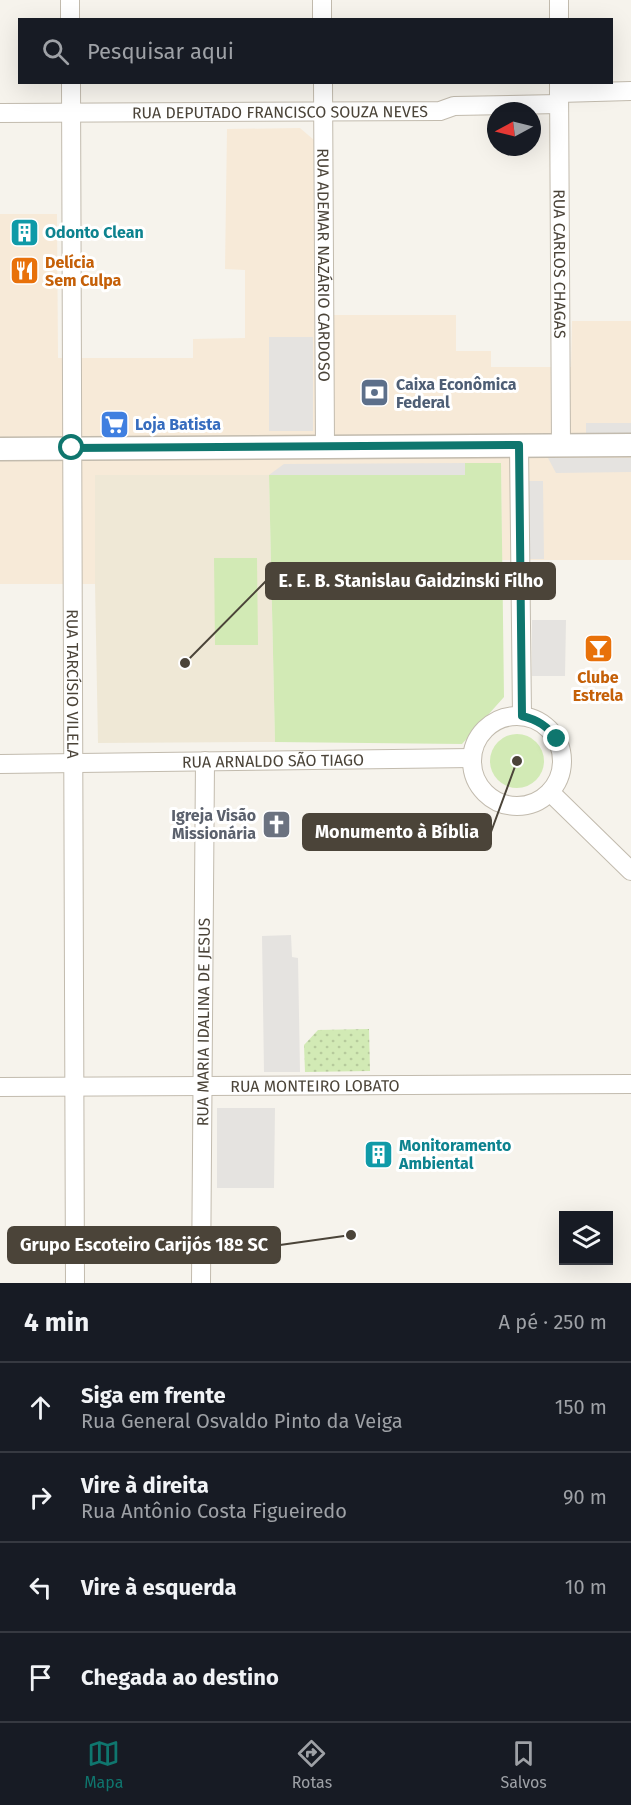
<!DOCTYPE html>
<html lang="pt">
<head>
<meta charset="utf-8">
<style>
  :root { --surface:#171b24; --page:#20242c; --text:#f1f3f6; --muted:#9ea1a6; --line:#363941; --accent:#0f766e }
  body { margin:0; font-family:"Fira Sans",sans-serif; background:var(--page); color:var(--text) }
  .controls { position:absolute; right:18px; bottom:18px; display:grid; overflow:hidden; border-radius:0px; box-shadow:0 6px 24px #0002 }
  .controls button { width:54px; height:54px; display:grid; place-items:center; padding:0; border:0; border-bottom:2px solid var(--line); background:var(--surface); color:var(--text); font:30px sans-serif }
  .compass { position:absolute; left:487px; top:102px; width:54px; height:54px; border-radius:50%; background:var(--surface); box-shadow:0 6px 24px #0002; rotate:263deg }
  .stop { position:absolute; width:18px; height:18px; margin:-14px; border:4px solid #0f766e; border-radius:50%; background:#fff }
  .stop.end { background:#0f766e; border-color:#fff; box-shadow:0 2px 6px #0008 }
  .list { margin:0; padding:0; list-style:none }
  h2 { display:flex; justify-content:space-between; align-items:center; height:78px; margin:0; padding:0 24px; font-size:26px }
  h2 small { font-size:20px; font-weight:400; color:var(--muted) }
  .list li { display:grid; grid-template-columns:39px 1fr auto; gap:18px; align-items:center; box-sizing:border-box; height:90px; padding:0 24px; border-top:2px solid var(--line) }
  .list b { display:block; font-size:22px; white-space:nowrap }
  .list p { margin:0; font-size:20px; white-space:nowrap; color:var(--muted) }
  .list em { font-size:20px; font-style:normal; color:var(--muted) }
  .icon { flex:none; width:33px; height:33px; fill:none; stroke:currentColor; stroke-width:2; stroke-linecap:round; stroke-linejoin:round }
  .map { position:relative; flex:none; width:631px; height:1283px; overflow:hidden }
  .search { position:absolute; background:var(--surface); box-shadow:0 6px 24px #0002; left:18px; right:18px; top:18px; height:66px; display:flex; align-items:center; gap:15px; box-sizing:border-box; padding:0 21px; border-radius:0px; color:var(--muted); font-size:22px }
  .sheet { height:438px; background:var(--surface) }
  nav { display:flex; justify-content:space-around; align-items:center; box-sizing:border-box; height:84px; border-top:2px solid var(--line); background:var(--surface); font-size:16px; color:var(--muted) }
  nav a { display:grid; justify-items:center; gap:3px }
  nav .on { color:var(--accent) }
  .map>svg:first-child { display:block }
  .commercial { fill:#f7ead8 }
  .education { fill:#efe8d6 }
  .grass { fill:url(#grass-dots) }
  .park { fill:#d2eab5 }
  .parking { fill:#e5e3e0 }
  .lines { fill:none; stroke-linecap:round; stroke-linejoin:round }
  .minor-casing { stroke:#c2bbae; stroke-width:20 }
  .tertiary-casing { stroke:#c2bbae; stroke-width:25 }
  .minor { stroke:#fff; stroke-width:18 }
  .tertiary { stroke:#fff; stroke-width:22 }
  .route { stroke:#0f766e; stroke-width:8 }
  .labels { text-anchor:middle; stroke-width:6; stroke-linejoin:round; paint-order:stroke }
  .street-label { font-size:16px; fill:#4b4439; stroke:#fff }
  .culture-label { font-size:16px; font-weight:bold; fill:#0d838f; stroke:#fff; text-anchor:start }
  .food-label { font-size:16px; font-weight:bold; fill:#c56008; stroke:#fff; text-anchor:start }
  .service-label { font-size:16px; font-weight:bold; fill:#4e5e75; stroke:#fff; text-anchor:start }
  .shop-label { font-size:16px; font-weight:bold; fill:#366cbe; stroke:#fff; text-anchor:start }
  .worship-label { font-size:16px; font-weight:bold; fill:#5b616d; stroke:#fff; text-anchor:end }
  .leader { fill:none; stroke:#4b4439; stroke-width:2 }
  .callout-dot { fill:#4b4439; stroke:#fff; stroke-width:2 }
  .callout { fill:#4b4439; stroke:#4b4439; stroke-width:2 }
  .callout-label { font-size:18px; text-anchor:middle; font-weight:bold; fill:#fff }
</style>
</head>
<body>
<div class="map">
<svg width="631" height="1283" viewBox="0 0 631 1283">
  <defs>
    <pattern id="grass-dots" width="8" height="8" patternUnits="userSpaceOnUse" patternTransform="scale(1.5)"><rect width="8" height="8" fill="#d2eab5"/><path d="M2 2h.1M6 6h.1" fill="none" stroke="#b6ca9c" stroke-width="1.8" stroke-linecap="round"/></pattern>
  </defs>
  <rect width="100%" height="100%" fill="#f6f3ec"/>
  <path class="commercial" d="M300,128l14,12 2,175h140v36h35v16h80l1,-46h59v239h-129l-1,-96 -36,-1v12h-370v109h-95v-370h57l1,144h135v-19l52,-1v-68l-20,-1 2,-140z"/>
  <path class="education" d="M95,475h174l6,267 -177,1 -3,-159z"/>
  <path class="grass" d="M369,1029l1,42 -65,1 -1,-27 14,-15z"/>
  <g class="park">
    <path d="M465,463h36l3,234 -42,47 -187,-2 -6,-267h195z"/>
    <path d="M214,558h43l1,87h-43z"/>
    <circle cx="517" cy="761" r="27"/>
  </g>
  <g class="parking">
    <rect x="269" y="337" width="44" height="94"/>
    <rect x="586" y="423" width="45" height="17"/>
    <path d="M548,458h83v14l-75,1z"/>
    <path d="M465,463v12h-196l15,-11z"/>
    <path d="M528,481h15l1,78h-15z"/>
    <path d="M532,620h34l-1,56h-33z"/>
    <path d="M291,935l1,22 6,1 2,114h-36l-2,-136z"/>
    <path d="M217,1108h58l-1,80h-57z"/>
  </g>
  <g class="lines">
    <defs>
      <g id="minor">
        <path d="M70,0v20"/>
        <path d="M322,0v20"/>
        <path d="M559,0v20"/>
        <path id="s1" d="M71,82l4,1201"/>
        <path id="s2" d="M323,82l2,364"/>
        <path id="s3" d="M559,82l2,363"/>
        <path d="M559,93l72,-2"/>
        <path id="s4" d="M0,113l440,-2 14,-5 105,-2"/>
        <path d="M519,445l3,271"/>
        <circle cx="517" cy="761" r="45"/>
        <path id="s5" d="M0,764l472,-6"/>
        <path d="M550,792l81,79"/>
        <path id="s6" d="M0,1087l631,-3"/>
        <path id="s7" d="M201,1283l4,-522"/>
      </g>
      <path id="tertiary" d="M0,449l631,-4"/>
    </defs>
    <use href="#minor" class="minor-casing"/>
    <use href="#tertiary" class="tertiary-casing"/>
    <use href="#minor" class="minor"/>
    <use href="#tertiary" class="tertiary"/>
  </g>
  <g class="lines">
    <path class="route" d="M72,448l447,-3 3,271c16,4 25,10 35,23"/>
  </g>
  <defs>
    <symbol id="building-square" viewBox="-11 -11 22 22"><rect x="-9" y="-9" width="18" height="18" rx="4" fill="#0f9aa8" stroke="#fff"/><path d="M-4-6H4V6H1V3H-1V6H-4ZM-2.5-4.3h1.7v1.8h-1.7ZM.8-4.3h1.7v1.8H.8ZM-2.5-1h1.7V.8h-1.7ZM.8-1h1.7V.8H.8Z" fill="#fff"/></symbol>
    <symbol id="restaurant-square" viewBox="-11 -11 22 22"><rect x="-9" y="-9" width="18" height="18" rx="4" fill="#e8710a" stroke="#fff"/><path d="M-5-6h1v4h1v-4h1v4h1v-4h1v5L-1.5 .5V6h-2V.5L-5-1ZM5-6V6H3V1.5H1.5Q1.5-4 5-6Z" fill="#fff"/></symbol>
    <symbol id="bank-square" viewBox="-11 -11 22 22"><rect x="-9" y="-9" width="18" height="18" rx="4" fill="#5c6f8a" stroke="#fff"/><path d="M-6-4H6V4H-6ZM0-2.3a2.3 2.3 0 1 0 0 4.6a2.3 2.3 0 1 0 0-4.6Z" fill="#fff"/></symbol>
    <symbol id="supermarket-square" viewBox="-11 -11 22 22"><rect x="-9" y="-9" width="18" height="18" rx="4" fill="#3f7fe0" stroke="#fff"/><path d="M-6-5.5h2.5l.6 2H6L4.5 2H-2.5L-4.4-4H-6ZM-1.5 3.2a1.3 1.3 0 1 0 .1 0ZM3 3.2a1.3 1.3 0 1 0 .1 0Z" fill="#fff"/></symbol>
    <symbol id="bar-square" viewBox="-11 -11 22 22"><rect x="-9" y="-9" width="18" height="18" rx="4" fill="#e8710a" stroke="#fff"/><path d="M-6-5H6L.8 .8V4.5H3.5V6h-7V4.5H-.8V.8Z" fill="#fff"/></symbol>
    <symbol id="church-square" viewBox="-11 -11 22 22"><rect x="-9" y="-9" width="18" height="18" rx="4" fill="#6b7280" stroke="#fff"/><path d="M-1.2-6h2.4v3.5h3.3v2.4h-3.3V6h-2.4V-.1h-3.3v-2.4h3.3Z" fill="#fff"/></symbol>
  </defs>
  <g fill-rule="evenodd">
    <use href="#building-square" x="8" y="216" width="33" height="33"/>
    <use href="#restaurant-square" x="8" y="254" width="33" height="33"/>
    <use href="#bank-square" x="358" y="376" width="33" height="33"/>
    <use href="#supermarket-square" x="98" y="408" width="33" height="33"/>
    <use href="#bar-square" x="582" y="632" width="33" height="33"/>
    <use href="#church-square" x="260" y="808" width="33" height="33"/>
    <use href="#building-square" x="362" y="1138" width="33" height="33"/>
  </g>
  <g class="labels">
    <g class="street-label">
      <text dy="6" stroke="none"><textPath href="#s4" startOffset="280">RUA DEPUTADO FRANCISCO SOUZA NEVES</textPath></text>
      <text dy="6" stroke="none"><textPath href="#s2" startOffset="183">RUA ADEMAR NAZÁRIO CARDOSO</textPath></text>
      <text dy="6" stroke="none"><textPath href="#s3" startOffset="182">RUA CARLOS CHAGAS</textPath></text>
      <text dy="6" stroke="none"><textPath href="#s1" startOffset="602">RUA TARCÍSIO VILELA</textPath></text>
      <text dy="6" stroke="none"><textPath href="#s5" startOffset="273">RUA ARNALDO SÃO TIAGO</textPath></text>
      <text dy="6" stroke="none"><textPath href="#s7" startOffset="261">RUA MARIA IDALINA DE JESUS</textPath></text>
      <text dy="6" stroke="none"><textPath href="#s6" startOffset="315">RUA MONTEIRO LOBATO</textPath></text>
    </g>
    <g class="culture-label">
      <text x="45" y="238">Odonto Clean</text>
      <text x="399" y="1151">Monitoramento<tspan x="399" dy="18">Ambiental</tspan></text>
    </g>
    <g class="food-label">
      <text x="45" y="268">Delícia<tspan x="45" dy="18">Sem Culpa</tspan></text>
      <text x="598" y="683" text-anchor="middle">Clube<tspan x="598" dy="18">Estrela</tspan></text>
    </g>
    <g class="service-label">
      <text x="396" y="390">Caixa Econômica<tspan x="396" dy="18">Federal</tspan></text>
    </g>
    <g class="shop-label">
      <text x="135" y="430">Loja Batista</text>
    </g>
    <g class="worship-label">
      <text x="256" y="821">Igreja Visão<tspan x="256" dy="18">Missionária</tspan></text>
    </g>
  </g>
  <path class="leader" d="M185 663L266 581M517 761L491 832M351 1235L280 1245"/>
  <g class="callout-dot">
    <circle cx="185" cy="663" r="6"/>
    <circle cx="517" cy="761" r="6"/>
    <circle cx="351" cy="1235" r="6"/>
  </g>
  <g class="callout">
    <rect x="266" y="563" width="289" height="36" rx="6"/>
    <rect x="303" y="814" width="188" height="36" rx="6"/>
    <rect x="8" y="1227" width="272" height="36" rx="6"/>
  </g>
  <g class="callout-label">
    <text x="411" y="587">E. E. B. Stanislau Gaidzinski Filho</text>
    <text x="397" y="838">Monumento à Bíblia</text>
    <text x="144" y="1251">Grupo Escoteiro Carijós 18º SC</text>
  </g>
</svg>
<div class="controls">
<button><svg class="icon" aria-label="layers" viewBox="0 0 24 24"><path d="M12 4l9 5-9 5-9-5zM3 14l9 5 9-5"/></svg></button>
</div>
<svg class="compass" viewBox="-18 -18 36 36"><path d="M0-13l5 13h-10z" fill="#e53935"/><path d="M0 13l5-13h-10z" fill="#9ea1a6"/></svg>
<div class="stop" style="left:72px;top:448px"></div>
<div class="stop end" style="left:557px;top:739px"></div>
<div class="search"><svg class="icon" aria-label="search" viewBox="0 0 24 24"><circle cx="10" cy="10" r="6"/><path d="M15 15l6 6"/></svg>Pesquisar aqui</div>
</div>
<section class="sheet">
<h2>4 min<small>A pé · 250 m</small></h2>
<ul class="list">
<li><svg class="icon" aria-label="ahead" viewBox="0 0 24 24"><path d="M12 20V5M6 11l6-6 6 6"/></svg><div><b>Siga em frente</b><p>Rua General Osvaldo Pinto da Veiga</p></div><em>150 m</em></li>
<li><svg class="icon" aria-label="right" viewBox="0 0 24 24"><path d="M7 20v-9h11M14 6l5 5-5 5"/></svg><div><b>Vire à direita</b><p>Rua Antônio Costa Figueiredo</p></div><em>90 m</em></li>
<li><svg class="icon" aria-label="left" viewBox="0 0 24 24"><path d="M17 20v-9H6M10 6l-5 5 5 5"/></svg><div><b>Vire à esquerda</b></div><em>10 m</em></li>
<li><svg class="icon" aria-label="arrive" viewBox="0 0 24 24"><path d="M6 21V4h12l-3 4 3 4H6"/></svg><div><b>Chegada ao destino</b></div></li>
</ul>
</section>
<nav>
<a class="on"><svg class="icon" aria-label="map" viewBox="0 0 24 24"><path d="M3 6l6-2 6 2 6-2v14l-6 2-6-2-6 2zM9 4v14M15 6v14"/></svg>Mapa</a>
<a><svg class="icon" aria-label="directions" viewBox="0 0 24 24"><path d="M12 3l9 9-9 9-9-9zM9 14v-3h6M13 9l2 2-2 2"/></svg>Rotas</a>
<a><svg class="icon" aria-label="saved" viewBox="0 0 24 24"><path d="M7 4h10v16l-5-4-5 4z"/></svg>Salvos</a>
</nav>
</body>
</html>
